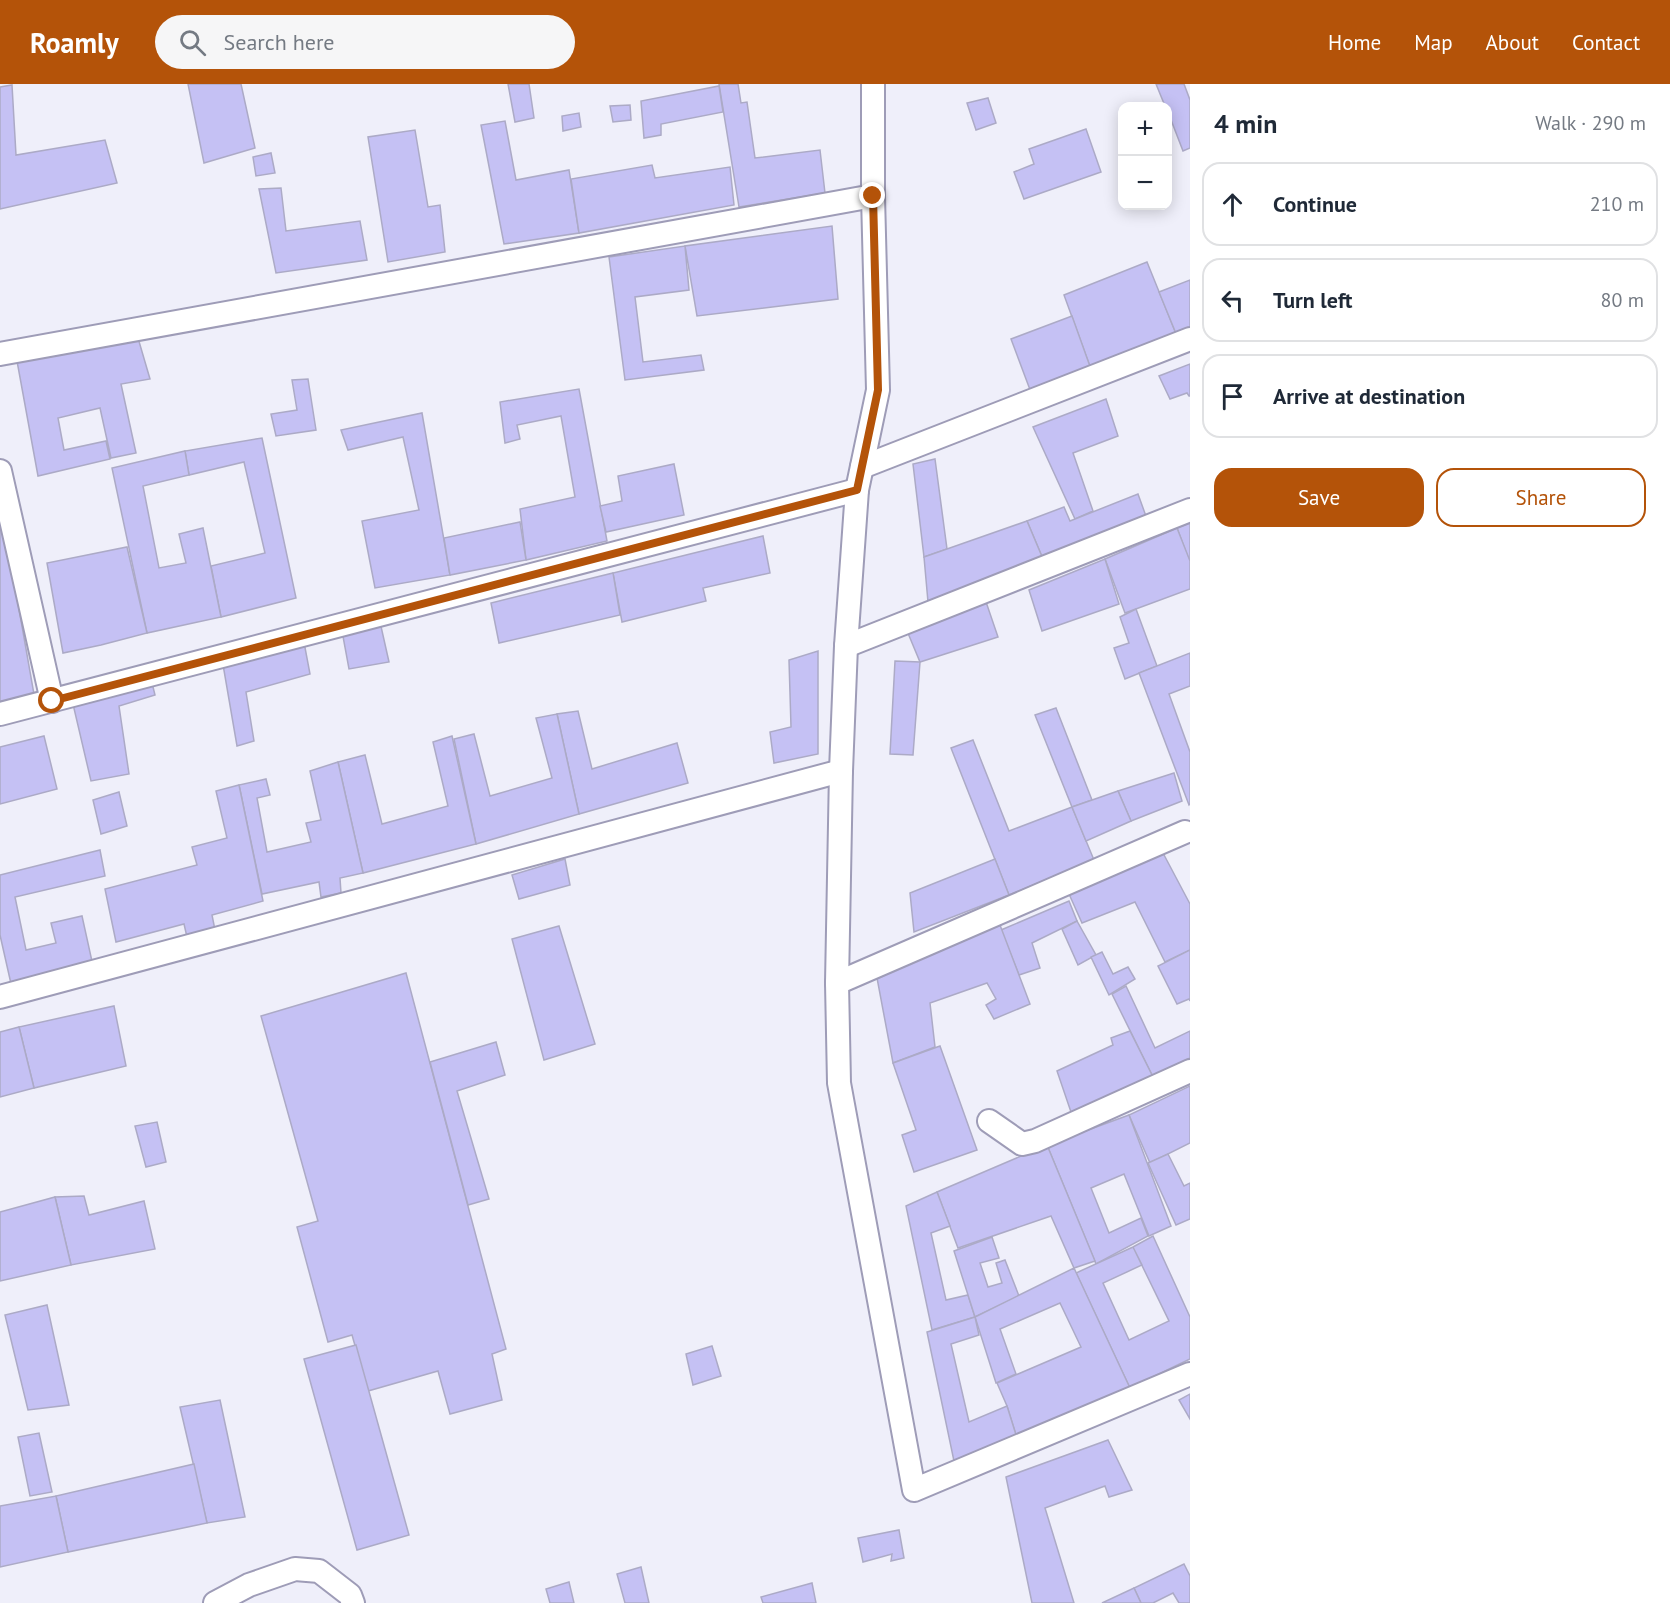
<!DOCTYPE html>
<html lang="en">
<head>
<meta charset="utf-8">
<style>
  :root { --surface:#fff; --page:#f6f6f7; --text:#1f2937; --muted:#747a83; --line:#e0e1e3; --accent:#b45309 }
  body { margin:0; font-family:"PT Sans",sans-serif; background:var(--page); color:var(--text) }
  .controls { position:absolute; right:18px; top:18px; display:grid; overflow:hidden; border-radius:12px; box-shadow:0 3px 15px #0003 }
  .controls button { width:54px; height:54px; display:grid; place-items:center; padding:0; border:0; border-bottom:2px solid var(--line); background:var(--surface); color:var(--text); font:30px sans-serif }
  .stop { position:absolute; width:18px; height:18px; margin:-14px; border:4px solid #b45309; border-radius:50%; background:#fff }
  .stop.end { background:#b45309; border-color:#fff; box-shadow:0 2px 6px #0008 }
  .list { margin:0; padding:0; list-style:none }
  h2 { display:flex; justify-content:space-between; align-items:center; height:78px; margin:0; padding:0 24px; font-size:26px }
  h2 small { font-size:20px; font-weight:400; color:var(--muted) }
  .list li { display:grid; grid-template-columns:39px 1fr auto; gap:18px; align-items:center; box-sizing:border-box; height:84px; margin:0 12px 12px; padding:0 12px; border:2px solid var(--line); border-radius:18px }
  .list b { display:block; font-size:22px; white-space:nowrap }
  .list em { font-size:20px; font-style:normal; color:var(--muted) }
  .actions { display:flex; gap:12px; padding:18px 24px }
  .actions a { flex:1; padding:14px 0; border:2px solid var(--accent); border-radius:18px; text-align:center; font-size:21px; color:var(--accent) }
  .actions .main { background:var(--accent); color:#fff }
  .icon { flex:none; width:33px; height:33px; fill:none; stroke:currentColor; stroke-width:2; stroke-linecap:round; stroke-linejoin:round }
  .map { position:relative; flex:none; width:1190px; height:1519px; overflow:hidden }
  header { display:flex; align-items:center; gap:36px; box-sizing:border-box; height:84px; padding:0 30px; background:var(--accent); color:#fff }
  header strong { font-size:28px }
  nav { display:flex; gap:33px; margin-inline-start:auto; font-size:21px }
  .search { width:420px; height:54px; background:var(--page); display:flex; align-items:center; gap:15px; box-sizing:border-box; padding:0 21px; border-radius:33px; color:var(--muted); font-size:22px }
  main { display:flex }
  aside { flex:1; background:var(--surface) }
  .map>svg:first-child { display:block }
  .building { fill:#c5c1f4; stroke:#acaac6; stroke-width:1.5; fill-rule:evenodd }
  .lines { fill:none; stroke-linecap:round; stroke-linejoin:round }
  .minor-casing { stroke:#9e9cb7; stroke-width:26 }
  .minor { stroke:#fff; stroke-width:22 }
  .route { stroke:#b45309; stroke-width:8 }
</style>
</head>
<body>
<header>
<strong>Roamly</strong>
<div class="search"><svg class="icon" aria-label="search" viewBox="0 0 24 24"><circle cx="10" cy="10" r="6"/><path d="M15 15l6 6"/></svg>Search here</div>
<nav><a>Home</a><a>Map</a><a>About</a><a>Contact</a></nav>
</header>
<main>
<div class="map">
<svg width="1190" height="1519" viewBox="0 0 1190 1519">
  <rect width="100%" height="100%" fill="#efeffa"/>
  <g class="building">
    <path d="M188,0h53l14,64 -51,15z"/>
    <path d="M508,0h21l5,34 -19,4z"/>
    <path d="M719,0h19l3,19 6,-1 8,56 65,-8 5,43 -86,14z"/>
    <path d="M1156,0h28l6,16v48l-7,3 -15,-39v-6h-3z"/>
    <path d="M12,1l4,70 89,-15 12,43 -117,26v-122z"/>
    <path d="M719,2l4,26 -62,12v11l-17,3 -3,-37z"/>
    <path d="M988,14l8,25 -20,7 -9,-27z"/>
    <path d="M630,21l1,15 -18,2 -3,-16z"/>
    <path d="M579,29l2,14 -18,4 -1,-15z"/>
    <path d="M505,37l11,59 53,-10 10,63 -75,11 -23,-119z"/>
    <path d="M1086,45l15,43 -77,27 -10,-27 20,-8 -5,-15z"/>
    <path d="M415,46l13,77 12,-2 5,47 -57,10 -20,-125z"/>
    <path d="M271,69l4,20 -19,3 -3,-19z"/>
    <path d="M652,81l3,13 75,-11 4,38 -155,28 -8,-54z"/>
    <path d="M281,104l5,43 74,-10 7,39 -91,13 -17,-84z"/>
    <path d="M832,142l6,73 -141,17 -12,-70z"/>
    <path d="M685,162l4,44 -54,7 8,65 58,-7 3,15 -79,10 -16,-123z"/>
    <path d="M1147,178l30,74 -85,36 -28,-77z"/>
    <path d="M1190,196v51l-13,5 -18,-44z"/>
    <path d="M1072,232l20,56 -60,23 -21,-56z"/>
    <path d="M138,254l12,41 -29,5 15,69 -25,5 -11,-50 -42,10 6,32 42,-9 4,18 -72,17 -21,-115z"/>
    <path d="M1190,280v32h-1l-2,-3 -17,6 -11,-23z"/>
    <path d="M308,295l8,51 -40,6 -5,-22 26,-4 -5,-30z"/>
    <path d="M579,305l28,152 -81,19 -6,-51 55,-12 -14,-81 -44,9 3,14 -15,4 -5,-41z"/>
    <path d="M1106,315l12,37 -45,17 20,58 -18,8 -42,-92z"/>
    <path d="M422,329l28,162 -75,13 -13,-67 57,-11 -16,-73 -55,13 -7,-20z"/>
    <path d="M262,354l34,160 -75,19 -10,-51 54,-13 -21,-91 -55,13 -4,-24z"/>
    <path d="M185,367l4,24 -46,11 16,82 27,-5 -7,-29 24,-6 18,89 -74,16 -35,-165z"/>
    <path d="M935,375l12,90 -23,8 -11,-93z"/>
    <path d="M674,380l10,51 -78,17 -6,-26 22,-5 -4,-25z"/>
    <path d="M1138,410l9,25 -104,40 -16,-38 37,-14 6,14z"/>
    <path d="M0,417l35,199 -35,8z"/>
    <path d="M1027,437l16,38 -115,43 -4,-45z"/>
    <path d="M520,438l6,38 -76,15 -6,-37z"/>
    <path d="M1190,439v40l-13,-35z"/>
    <path d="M1177,444l13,33v28l-65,24 -20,-54z"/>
    <path d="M763,452l7,37 -67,15 3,13 -84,21 -9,-49z"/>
    <path d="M127,463l20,86 -46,12 -38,8 -16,-90z"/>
    <path d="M1105,475l14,45 -77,27 -13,-41z"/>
    <path d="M613,489l7,42 -121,28 -8,-40z"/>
    <path d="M984,512l14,41 -78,25 -15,-36z"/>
    <path d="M1136,525l21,57 -32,13 -11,-31 15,-5 -9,-26z"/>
    <path d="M380,538l9,40 -40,7 -7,-38z"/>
    <path d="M303,553l7,37 -64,18 8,49 -17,5 -16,-93z"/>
    <path d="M818,567v103l-44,9 -4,-31 21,-5 -2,-67z"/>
    <path d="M1190,569v33l-21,8 21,58v52l-1,1 -50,-132z"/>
    <path d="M895,577l25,1 -7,93 -23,-1z"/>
    <path d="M148,583l7,28 -36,11 10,68 -38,7 -22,-94z"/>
    <path d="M1056,624l36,92 -20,7 -37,-92z"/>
    <path d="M578,627l14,58 85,-26 11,40 -109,31 -22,-100z"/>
    <path d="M557,630l22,100 -103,30 -22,-105 20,-5 16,62 62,-18 -16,-60z"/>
    <path d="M44,652l13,53 -57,15v-57z"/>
    <path d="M452,652l24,108 -113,29 -25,-111 27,-7 17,69 66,-18 -15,-64z"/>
    <path d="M973,656l36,91 63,-24 22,53 -85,35 -58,-147z"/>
    <path d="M338,678l25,111 -23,5 1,15 -20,4 -2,-15 -57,12 -23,-109 27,-6 4,16 -13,3 10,54 44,-10 -5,-19 15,-3 -11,-49z"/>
    <path d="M1174,689l8,28 -51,20 -13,-30z"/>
    <path d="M239,701l24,116 -51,14 3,15 -28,7 -3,-13 -68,18 -11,-53 92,-24 -5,-18 35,-9 -11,-47z"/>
    <path d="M1118,707l13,30 -45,20 -14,-34z"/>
    <path d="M119,708l8,34 -26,8 -8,-34z"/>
    <path d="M100,766l5,26 -90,21 11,53 30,-7 -5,-20 31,-7 13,59 -81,22 -14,-62v-60z"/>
    <path d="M1163,769l27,51v46l-25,12 -30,-60 -53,21 -13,-29z"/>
    <path d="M565,775l5,26 -51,14 -7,-24z"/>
    <path d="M995,775l14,36 -95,37 -4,-39z"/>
    <path d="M1069,817l8,20 -45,22 8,25 -21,7 -18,-45z"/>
    <path d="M1077,837l19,34 -18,10 -16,-36z"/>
    <path d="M1000,841l30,79 -36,15 -8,-14 10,-6 -9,-16 -57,20 5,44 -42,16 -16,-85z"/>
    <path d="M559,842l36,118 -51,16 -32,-121z"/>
    <path d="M1190,866v51l-1,-2 -12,5 -19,-38z"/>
    <path d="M1102,868l11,22 15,-7 7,12 -26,16 -18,-38z"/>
    <path d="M406,889l100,376 -14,5 10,46 -52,14 -12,-43 -70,20 -16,-56 -24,7 -31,-115 21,-6 -57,-205z"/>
    <path d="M1126,902l29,62 35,-17v27l-37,19 -41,-83z"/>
    <path d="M114,922l12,60 -92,22 -15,-61z"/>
    <path d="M19,943l15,61 -34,9v-65z"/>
    <path d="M1130,947l23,46 -81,38 -15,-44 56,-26 -2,-7z"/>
    <path d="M496,958l9,33 -48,16 32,108 -21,6 -38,-143z"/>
    <path d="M940,962l37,104 -63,22 -12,-37 14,-5 -23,-67z"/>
    <path d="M1190,1002v57l-40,20 -21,-48z"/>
    <path d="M1129,1031l42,111 -22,10 -25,-62 -33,14 18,45 32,-15 7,18 -52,28 -49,-119z"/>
    <path d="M157,1038l9,40 -20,5 -11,-41z"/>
    <path d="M1047,1061l48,116 -21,7 -23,-52 -93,32 -21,-56z"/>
    <path d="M1168,1070l16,32 6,-3v36l-14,6 -28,-62z"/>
    <path d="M937,1108l13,34 -19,7 15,67 22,-5 7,22 -43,13 -26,-124z"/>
    <path d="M84,1112l5,19 55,-14 11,48 -84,16 -16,-68z"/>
    <path d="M55,1113l16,68 -71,16v-69z"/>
    <path d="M1153,1152l37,81v42l-60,29 -54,-115 57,-26zM1133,1163l36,74 -40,19 -26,-57 39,-18z"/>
    <path d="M992,1153l7,21 -19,5 8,24 14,-4 -6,-20 9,-3 14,36 -44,21 -21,-66z"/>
    <path d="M1074,1184l56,120 -113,50 -10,-32 -10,-23 84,-36 -21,-44 -60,26 16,45 -20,9 -21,-66z"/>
    <path d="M47,1221l22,100 -41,5 -23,-95z"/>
    <path d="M975,1233l4,18 -28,9 18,78 38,-16 10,32 -62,28 -28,-134z"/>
    <path d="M356,1261l53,190 -52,15 -53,-191z"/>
    <path d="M712,1262l9,30 -28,9 -7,-31z"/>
    <path d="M1190,1310v25l-11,-19z"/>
    <path d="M220,1316l25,117 -38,6 -27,-116z"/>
    <path d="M39,1349l13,59 -22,4 -12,-59z"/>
    <path d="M1108,1356l24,50 -23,7 -4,-11 -60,22 29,95h-42l-26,-126z"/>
    <path d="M194,1380l13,59 -139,29 -12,-56z"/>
    <path d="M56,1412l12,56 -68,15v-61z"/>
    <path d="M899,1446l5,28 -13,3 1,-7 -29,8 -5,-24z"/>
    <path d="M1184,1480l6,12v27h-11l-6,-10 -20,10h-12l-7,-15z"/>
    <path d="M641,1483l8,36h-24l-8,-29z"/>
    <path d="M569,1498l5,21h-24l-4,-14z"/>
    <path d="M812,1499l4,20h-53l-2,-6z"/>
    <path d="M1134,1504l7,15h-39z"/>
  </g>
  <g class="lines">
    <defs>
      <g id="minor">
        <path d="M873,0v112l5,194 -21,100 -11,156 -5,125 -4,212 2,100 75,407 276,-116"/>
        <path d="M0,270l873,-158"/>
        <path d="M862,383l328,-128"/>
        <path d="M0,387l52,230"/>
        <path d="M846,562l344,-136"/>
        <path d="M0,630l857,-224"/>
        <path d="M837,899l348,-151"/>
        <path d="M0,913l841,-226"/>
        <path d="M989,1037l33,23 13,-3 155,-70"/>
        <path d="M215,1519l34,-18 46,-16 24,2 31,24 3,8"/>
      </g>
    </defs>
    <use href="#minor" class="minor-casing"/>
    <use href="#minor" class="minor"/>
  </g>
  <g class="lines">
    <path class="route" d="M52,617l805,-211 21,-100 -5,-194"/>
  </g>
</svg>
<div class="controls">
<button>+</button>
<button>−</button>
</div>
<div class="stop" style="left:52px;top:617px"></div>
<div class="stop end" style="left:873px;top:112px"></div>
</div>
<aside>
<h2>4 min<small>Walk · 290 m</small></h2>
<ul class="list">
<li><svg class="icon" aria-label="ahead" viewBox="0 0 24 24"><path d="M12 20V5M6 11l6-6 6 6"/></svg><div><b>Continue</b></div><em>210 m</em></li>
<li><svg class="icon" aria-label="left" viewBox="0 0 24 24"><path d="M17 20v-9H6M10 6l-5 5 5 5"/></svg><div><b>Turn left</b></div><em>80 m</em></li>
<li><svg class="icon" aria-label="arrive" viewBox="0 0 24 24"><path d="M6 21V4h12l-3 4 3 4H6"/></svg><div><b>Arrive at destination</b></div></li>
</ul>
<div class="actions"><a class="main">Save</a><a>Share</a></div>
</aside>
</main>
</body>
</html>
